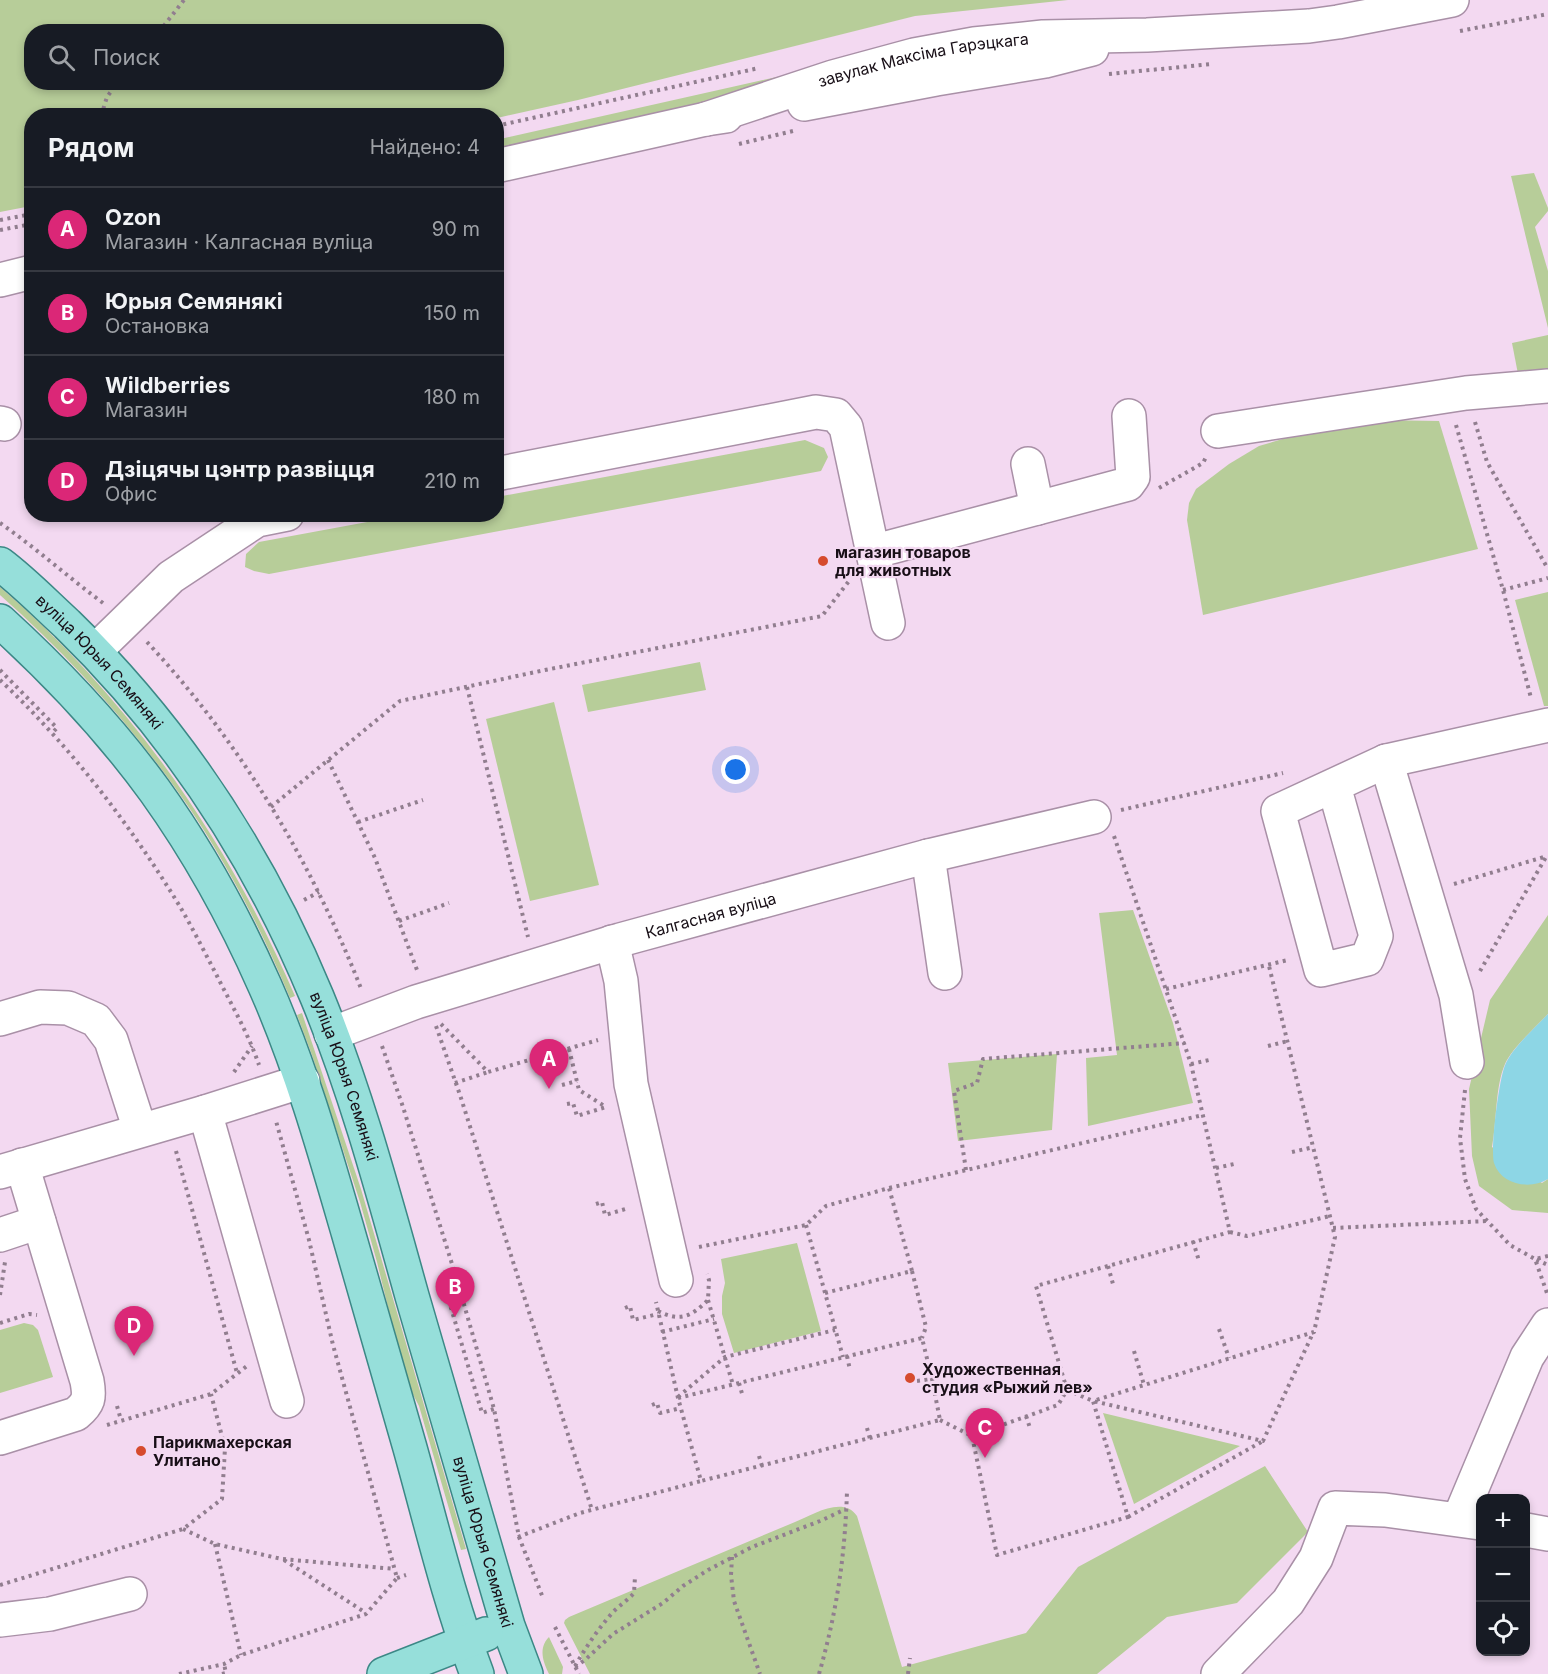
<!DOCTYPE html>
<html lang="ru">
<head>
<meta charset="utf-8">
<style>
  :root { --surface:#171b24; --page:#20242c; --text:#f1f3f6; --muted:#9ea1a6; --line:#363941; --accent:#db2777 }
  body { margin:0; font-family:Inter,sans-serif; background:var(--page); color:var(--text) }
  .controls { position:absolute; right:18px; bottom:18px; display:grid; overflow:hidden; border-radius:12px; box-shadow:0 3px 9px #0003 }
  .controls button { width:54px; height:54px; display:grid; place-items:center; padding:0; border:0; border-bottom:2px solid var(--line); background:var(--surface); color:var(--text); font:30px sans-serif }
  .you { position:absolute; left:736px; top:770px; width:21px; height:21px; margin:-15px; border:4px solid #fff; border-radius:50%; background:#1a73e8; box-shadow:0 0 0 9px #1a73e833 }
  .badge { display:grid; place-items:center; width:39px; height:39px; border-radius:50%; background:var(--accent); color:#fff; font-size:20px; font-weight:700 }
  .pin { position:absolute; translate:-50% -50px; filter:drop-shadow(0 2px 3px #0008) }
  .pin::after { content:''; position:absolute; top:32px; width:21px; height:18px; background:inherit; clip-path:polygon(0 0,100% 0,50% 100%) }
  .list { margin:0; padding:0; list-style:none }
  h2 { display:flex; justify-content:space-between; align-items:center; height:78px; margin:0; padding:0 24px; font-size:26px }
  h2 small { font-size:20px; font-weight:400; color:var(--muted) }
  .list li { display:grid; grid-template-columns:39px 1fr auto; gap:18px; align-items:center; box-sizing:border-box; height:84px; padding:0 24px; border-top:2px solid var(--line) }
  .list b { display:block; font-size:22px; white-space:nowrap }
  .list p { margin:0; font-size:20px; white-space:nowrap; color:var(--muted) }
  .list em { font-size:20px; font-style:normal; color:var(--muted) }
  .icon { flex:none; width:33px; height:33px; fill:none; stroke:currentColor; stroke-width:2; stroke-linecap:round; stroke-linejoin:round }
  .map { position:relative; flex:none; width:1548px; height:1674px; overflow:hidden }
  .search { position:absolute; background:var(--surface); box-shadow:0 3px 9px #0003; left:24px; top:24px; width:480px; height:66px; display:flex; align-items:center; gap:15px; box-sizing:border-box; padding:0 21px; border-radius:24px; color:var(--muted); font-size:22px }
  .panel { position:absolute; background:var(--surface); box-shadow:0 3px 9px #0003; left:24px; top:108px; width:480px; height:414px; border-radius:24px }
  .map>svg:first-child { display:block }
  .green { fill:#b7cd99; fill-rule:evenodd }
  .water { fill:#8dd6e5 }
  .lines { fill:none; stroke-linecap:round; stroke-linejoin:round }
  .minor-casing { stroke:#a990a7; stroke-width:36 }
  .major-casing { stroke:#3c8886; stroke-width:36 }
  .path { stroke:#917e8f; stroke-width:4; stroke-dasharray:3 4.5; stroke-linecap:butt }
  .minor { stroke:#fff; stroke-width:33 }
  .major { stroke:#96dfda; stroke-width:33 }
  .poi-dot { fill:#d64b2d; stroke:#f3d9f1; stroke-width:2 }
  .labels { text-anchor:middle; stroke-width:4.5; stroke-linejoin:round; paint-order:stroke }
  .street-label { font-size:16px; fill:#180f17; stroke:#f3d9f1 }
  .poi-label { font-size:16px; font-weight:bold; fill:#180f17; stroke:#f3d9f1; text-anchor:start }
</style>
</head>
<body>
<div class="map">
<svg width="1548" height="1674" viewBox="0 0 1548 1674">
  <rect width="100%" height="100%" fill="#f3d9f1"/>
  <g class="green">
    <path d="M0,0h1068l-153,16 -337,84 -81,18 -1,-2h-464l-1,90 -31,6zM32,32h464v50h-464z"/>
    <path d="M848,61l-121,36 -230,54 -1,-11z"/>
    <path d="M1534,173l14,35v3l-13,16 13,44v57l-37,-152z"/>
    <path d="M1548,335v33l-30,6 -6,-31z"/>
    <path d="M1378,420l61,1 39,128 -275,66 -16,-95 2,-17 7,-14 33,-25 30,-18 47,-14z"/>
    <path d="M805,440l19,8 4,9 -7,14 -552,103 -15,-3 -9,-4 1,-13 13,-12 146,-27 91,-1 1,-17z"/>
    <path d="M0,587c129,111 228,253 295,409l-5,2c-27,-65 -61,-131 -100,-189 -54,-79 -119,-151 -190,-214z"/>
    <path d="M1548,592v114h-4l-29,-106z"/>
    <path d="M700,662l6,28 -118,22 -6,-27z"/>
    <path d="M554,702l45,183 -69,16 -44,-182z"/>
    <path d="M1133,910l40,113 20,80 -105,23 -2,-68 31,-3 -18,-142z"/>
    <path d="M1548,915v99c-12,13 -36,34 -43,50 -10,23 -8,57 -13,83l50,36 6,-4v34l-36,-3 -33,-24 -7,-30 -3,-67 21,-89z"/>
    <path d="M302,1013l59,176 105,360 -5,1 -42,-144 -13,-25 -29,-119 -17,-60 -48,-147 -15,-40z"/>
    <path d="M1057,1054l-5,76 -94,11 -10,-78z"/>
    <path d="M797,1243l24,88 -87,22 -12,-39v-18l3,-13 -4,-24z"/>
    <path d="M24,1323l9,2 5,5 15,47 -53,16v-63z"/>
    <path d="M1103,1413l137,33 -106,58z"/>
    <path d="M1265,1466l43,66 -71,71 -70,14 -70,57h-507l-26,-51 1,-3 4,-3 226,-95c17,-7 48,-27 62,-6l45,151 124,-34 52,-66z"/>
    <path d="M549,1637l14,30 -1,7h-13c-6,-12 -11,-26 0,-37z"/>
  </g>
  <path class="water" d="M1548,1014v165c-18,11 -47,6 -54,-16 -4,-13 5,-87 12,-100 8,-17 29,-35 42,-49z"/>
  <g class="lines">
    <defs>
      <g id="minor">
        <path d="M804,104l132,-25 109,-18 47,-12"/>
        <path id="s1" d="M706,119l127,-42 81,-22 60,-11 69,-7 104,-2 162,-9 29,-4 114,-22"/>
        <path d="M496,166l210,-47 20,-3"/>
        <path d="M0,280l32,-8"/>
        <path d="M0,423l4,1"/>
        <path d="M1218,431l248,-38 82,-7"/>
        <path d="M1028,464l9,44"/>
        <path d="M496,474l320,-62 20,3 10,12 42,196"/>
        <path d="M872,552l256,-68 5,-7 -4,-61"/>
        <path d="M95,651l76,-74 86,-57 30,-6"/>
        <path d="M1386,761l70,234 11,67"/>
        <path d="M1334,786l42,150 -9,23 -46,11 -43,-159 108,-50 162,-36"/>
        <path d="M928,856l17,117"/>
        <path d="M612,942l9,39 10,103 45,196"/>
        <path d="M0,1019l40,-12 28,1 28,12 15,20 29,90"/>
        <path id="s2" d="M331,1034l85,-32 204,-62 308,-84 166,-39"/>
        <path d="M205,1112l82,289"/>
        <path d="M0,1172l205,-60 98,-31"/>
        <path d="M0,1235l39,-13"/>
        <path d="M0,1438l76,-24c13,-11 14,-16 11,-33l-65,-216"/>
        <path d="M1459,1519l68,-162 21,-32"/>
        <path d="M1526,1530l22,4"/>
        <path d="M0,1620l50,-6 80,-20"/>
        <path d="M1218,1674l70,-72 28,-44 19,-50 50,2 95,13"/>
      </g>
      <g id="major">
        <path id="s3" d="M0,564c24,18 45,40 67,60 109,106 192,233 250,373 40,97 67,199 95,299 32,110 64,220 96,330l18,48"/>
        <path d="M0,621c56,51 110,108 155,170 43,60 80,127 110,195 35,79 59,163 83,246 21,72 41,144 62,216 21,75 39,152 67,226"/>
        <path d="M384,1674l102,-40"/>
      </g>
    </defs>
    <use href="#minor" class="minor-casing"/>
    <use href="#major" class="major-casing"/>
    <g class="path">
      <path d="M1460,31l88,-17"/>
      <path d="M159,32l25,-32"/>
      <path d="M1109,74l103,-10"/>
      <path d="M101,116l6,-19 11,-15"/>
      <path d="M496,126l263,-58"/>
      <path d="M739,144l54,-13"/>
      <path d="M0,220l32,-6"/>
      <path d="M0,230l32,-6"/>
      <path d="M1475,422l12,40 61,107"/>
      <path d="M1456,425l47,165 28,108"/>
      <path d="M1159,488l44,-25 3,-6"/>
      <path d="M0,523c36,25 68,54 103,80"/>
      <path d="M1503,590l45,-12"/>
      <path d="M147,642c94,101 165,221 215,349"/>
      <path d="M0,670l57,58 -5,5"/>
      <path d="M0,680c70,66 129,143 179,225 13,22 25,46 37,69 15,30 32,59 43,91"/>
      <path d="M467,687l61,250"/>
      <path d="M328,760l47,98 42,112"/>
      <path d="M271,807l129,-106 145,-31 277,-54 27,-35"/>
      <path d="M1121,810l162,-37"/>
      <path d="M358,822l65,-22"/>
      <path d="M1114,836l77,228 39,168 -194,54 31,104 -9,15 -86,31 25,119 131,-38 -35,-116 221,-69 21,-95 -66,-271"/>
      <path d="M1454,884l93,-28"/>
      <path d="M304,900l15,-8"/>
      <path d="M399,921l50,-18"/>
      <path d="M1480,971l66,-114"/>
      <path d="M1166,989l122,-29"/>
      <path d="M441,1024l47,48 110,-32"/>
      <path d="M436,1026l24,69 132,415"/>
      <path d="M382,1046l21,61 54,173 37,129 25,128 24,61"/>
      <path d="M1268,1046l20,-5"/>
      <path d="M569,1049l10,41 27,17"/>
      <path d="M1191,1064l18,-4"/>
      <path d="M234,1072l18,-26"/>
      <path d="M455,1083l33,-11"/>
      <path d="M562,1085l15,-4"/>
      <path d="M1465,1090l-5,48 5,41 11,30 34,36 25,14 13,37"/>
      <path d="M567,1104l6,-1 4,13 29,-9"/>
      <path d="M176,1151l61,222"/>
      <path d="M1292,1152l22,-5"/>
      <path d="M1216,1168l18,-4"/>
      <path d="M966,1170l-12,-79 23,-8 6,-24 202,-16"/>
      <path d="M596,1204l6,-2 3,13 24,-7"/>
      <path d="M806,1225l37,132"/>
      <path d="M1333,1228l155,-7"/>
      <path d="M1230,1232l17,4 83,-20"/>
      <path d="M1193,1241l6,20"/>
      <path d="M699,1247l107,-22 20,-19 63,-18 314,-73"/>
      <path d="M1548,1256l-13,3 13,6"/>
      <path d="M1108,1266l5,18"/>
      <path d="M912,1271l14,56 -4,11"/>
      <path d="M457,1280l-13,4 38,129 12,-4"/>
      <path d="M825,1293l87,-22 -23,-83"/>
      <path d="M0,1295l5,-33"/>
      <path d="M708,1300l25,85"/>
      <path d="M625,1308l5,-2 3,14 25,-6"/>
      <path d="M658,1311c22,11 33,6 50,-11l1,-20 -2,-6"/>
      <path d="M0,1323l29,-9 8,1"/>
      <path d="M1219,1329l10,29"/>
      <path d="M662,1332l52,-13"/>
      <path d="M1134,1351l10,34"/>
      <path d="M847,1356l3,14"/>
      <path d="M917,1381l15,-2"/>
      <path d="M739,1383l4,14"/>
      <path d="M1067,1390l26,11 170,40 50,-108"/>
      <path d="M678,1397l47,-40 110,-27"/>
      <path d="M678,1398l244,-60 10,41 8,41 -239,61"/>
      <path d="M652,1405l5,-2 3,10 21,-5"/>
      <path d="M117,1406l4,14"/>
      <path d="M1026,1416l4,12"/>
      <path d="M940,1420l32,16"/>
      <path d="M107,1425l104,-31 36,-28"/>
      <path d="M867,1428l3,11"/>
      <path d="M759,1456l3,10"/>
      <path d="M1128,1517l135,-76"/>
      <path d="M183,1529l32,15 67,15 113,10"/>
      <path d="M518,1537l62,-24 121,-32 -23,-83 -22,-96"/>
      <path d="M215,1544l26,111"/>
      <path d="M732,1557l-1,18 3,26 26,73"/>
      <path d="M284,1560l82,53"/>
      <path d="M397,1578l9,-3"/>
      <path d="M0,1585l183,-56 39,-30 3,-51 -14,-54"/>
      <path d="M555,1627l24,47"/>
      <path d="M575,1666c11,-19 23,-37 38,-54 7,-7 15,-12 21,-19l1,-16"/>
      <path d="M575,1667l10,-7 28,-26 50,-31 20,-17 25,-16 44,-23 68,-26 26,-12"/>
      <path d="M179,1674l45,-10 17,-9 125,-41 31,-36 -64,-233 -24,-105 -33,-119"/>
      <path d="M222,1674l4,-1 -2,-9"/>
      <path d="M819,1674c18,-63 26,-118 28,-183"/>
      <path d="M908,1674l2,-16"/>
    </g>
    <use href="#minor" class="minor"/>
    <use href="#major" class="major"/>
  </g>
  <g class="poi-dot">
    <circle cx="823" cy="561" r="6"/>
    <circle cx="910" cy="1378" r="6"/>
    <circle cx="141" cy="1451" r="6"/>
  </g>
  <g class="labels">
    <g class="street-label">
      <text dy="6" stroke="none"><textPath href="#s1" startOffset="226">завулак Максіма Гарэцкага</textPath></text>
      <text dy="6" stroke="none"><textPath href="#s3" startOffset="140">вуліца Юрыя Семянякі</textPath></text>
      <text dy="6" stroke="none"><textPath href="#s2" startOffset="398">Калгасная вуліца</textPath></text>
      <text dy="6" stroke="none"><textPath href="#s3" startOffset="626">вуліца Юрыя Семянякі</textPath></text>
      <text dy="6" stroke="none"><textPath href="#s3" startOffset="1112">вуліца Юрыя Семянякі</textPath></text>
    </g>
    <g class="poi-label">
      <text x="835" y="558">магазин товаров<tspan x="835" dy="18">для животных</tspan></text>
      <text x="922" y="1375">Художественная<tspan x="922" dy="18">студия «Рыжий лев»</tspan></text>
      <text x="153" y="1448">Парикмахерская<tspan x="153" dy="18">Улитано</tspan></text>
    </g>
  </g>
</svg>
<div class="controls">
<button>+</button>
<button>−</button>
<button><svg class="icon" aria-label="locate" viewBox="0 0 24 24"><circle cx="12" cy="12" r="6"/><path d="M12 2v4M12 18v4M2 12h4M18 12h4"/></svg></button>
</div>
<div class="you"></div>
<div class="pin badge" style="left:549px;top:1089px">A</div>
<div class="pin badge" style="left:455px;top:1317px">B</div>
<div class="pin badge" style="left:985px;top:1458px">C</div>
<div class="pin badge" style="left:134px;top:1356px">D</div>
<div class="search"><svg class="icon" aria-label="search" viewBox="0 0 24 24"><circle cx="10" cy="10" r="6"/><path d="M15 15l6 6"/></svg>Поиск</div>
<section class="panel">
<h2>Рядом<small>Найдено: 4</small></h2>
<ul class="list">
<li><span class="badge">A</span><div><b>Ozon</b><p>Магазин · Калгасная вуліца</p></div><em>90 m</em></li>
<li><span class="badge">B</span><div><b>Юрыя Семянякі</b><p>Остановка</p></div><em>150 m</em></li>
<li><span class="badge">C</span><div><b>Wildberries</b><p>Магазин</p></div><em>180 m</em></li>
<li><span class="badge">D</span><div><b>Дзіцячы цэнтр развіцця</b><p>Офис</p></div><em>210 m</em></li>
</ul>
</section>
</div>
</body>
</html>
